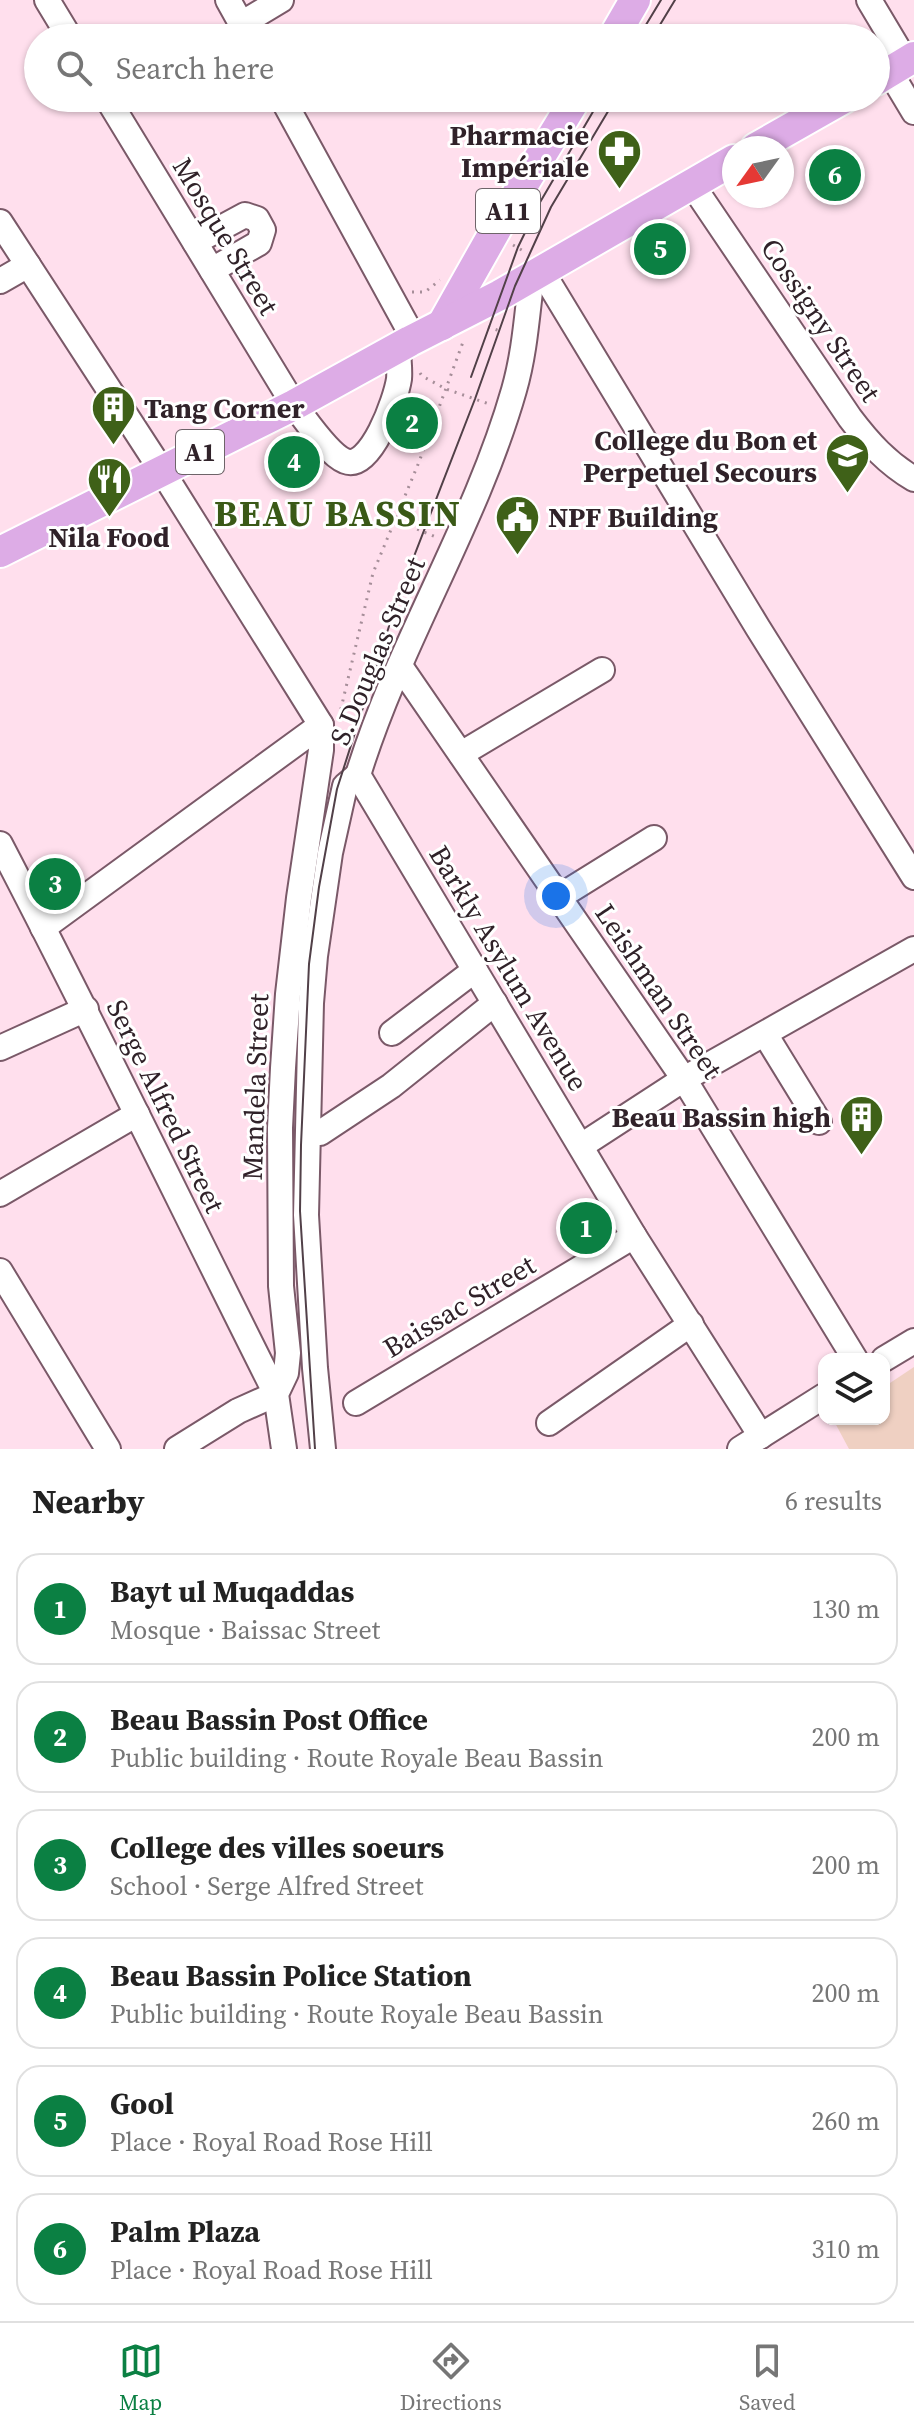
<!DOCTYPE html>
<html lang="en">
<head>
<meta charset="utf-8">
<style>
  :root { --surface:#fff; --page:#f2f2f2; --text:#222; --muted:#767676; --line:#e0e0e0; --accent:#0b8043 }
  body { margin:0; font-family:"Source Serif 4",serif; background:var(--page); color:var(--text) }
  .controls { position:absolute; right:24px; bottom:24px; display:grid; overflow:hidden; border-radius:16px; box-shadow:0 2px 6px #0004 }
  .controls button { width:72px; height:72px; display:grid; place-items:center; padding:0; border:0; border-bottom:2px solid var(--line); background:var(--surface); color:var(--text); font:40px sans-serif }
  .compass { position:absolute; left:722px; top:136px; width:72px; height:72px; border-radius:50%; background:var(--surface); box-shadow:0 2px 6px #0004; rotate:237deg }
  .you { position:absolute; left:556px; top:896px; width:28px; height:28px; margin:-20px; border:6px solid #fff; border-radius:50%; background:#1a73e8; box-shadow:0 0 0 12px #1a73e833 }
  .badge { display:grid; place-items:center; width:52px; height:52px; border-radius:50%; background:var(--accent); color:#fff; font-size:26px; font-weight:700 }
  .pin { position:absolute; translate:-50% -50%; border:4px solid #fff; box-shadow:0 2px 8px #0006 }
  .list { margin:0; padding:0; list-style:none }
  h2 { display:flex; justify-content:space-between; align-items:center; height:104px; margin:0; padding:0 32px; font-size:34px }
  h2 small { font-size:26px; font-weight:400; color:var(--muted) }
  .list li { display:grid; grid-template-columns:52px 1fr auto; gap:24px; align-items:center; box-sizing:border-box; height:112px; margin:0 16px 16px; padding:0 16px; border:2px solid var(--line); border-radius:24px }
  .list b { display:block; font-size:30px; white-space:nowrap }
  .list p { margin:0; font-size:26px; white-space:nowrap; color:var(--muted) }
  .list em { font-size:26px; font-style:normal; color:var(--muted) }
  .icon { flex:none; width:44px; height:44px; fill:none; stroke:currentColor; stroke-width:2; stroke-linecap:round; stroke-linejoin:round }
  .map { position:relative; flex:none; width:914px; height:1449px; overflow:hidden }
  .search { position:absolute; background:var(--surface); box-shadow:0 2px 6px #0004; left:24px; right:24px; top:24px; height:88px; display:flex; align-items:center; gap:20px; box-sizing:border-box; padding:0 28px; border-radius:44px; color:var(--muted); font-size:30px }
  .sheet { height:872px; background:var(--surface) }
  nav { display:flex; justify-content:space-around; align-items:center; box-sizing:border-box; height:112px; border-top:2px solid var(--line); background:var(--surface); font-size:22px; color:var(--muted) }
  nav a { display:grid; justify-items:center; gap:4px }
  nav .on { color:var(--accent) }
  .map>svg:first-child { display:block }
  .green { fill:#efd0c2 }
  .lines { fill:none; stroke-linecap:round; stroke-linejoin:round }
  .minor-casing { stroke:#7a5968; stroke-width:28 }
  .major-casing { stroke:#fff; stroke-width:34 }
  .path { stroke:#a68e99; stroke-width:3; stroke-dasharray:2 6; stroke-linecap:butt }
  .minor { stroke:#fff; stroke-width:24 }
  .major { stroke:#ddace6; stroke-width:30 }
  .tram { stroke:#514048; stroke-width:2 }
  .labels { text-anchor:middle; stroke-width:6; stroke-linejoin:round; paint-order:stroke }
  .shield { fill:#fff; stroke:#6e6469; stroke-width:2 }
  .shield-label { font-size:26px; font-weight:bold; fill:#302229 }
  .poi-label { font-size:28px; font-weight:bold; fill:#302229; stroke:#fff; text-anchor:end }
  .street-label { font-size:28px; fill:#302229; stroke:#fff }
  .district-label { font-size:36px; font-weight:bold; letter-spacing:2px; fill:#3a5917; stroke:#fff }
</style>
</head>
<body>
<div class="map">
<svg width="914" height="1449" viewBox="0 0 914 1449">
  <rect width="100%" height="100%" fill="#ffdfed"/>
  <path class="green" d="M914,1367v82h-65l-15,-28 3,-2h47v-32z"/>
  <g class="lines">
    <defs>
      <g id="minor">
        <path d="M47,0l23,38"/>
        <path d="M228,0l20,36"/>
        <path d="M869,0l37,62"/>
        <path d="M241,24l40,-24"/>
        <path d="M890,72l24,40"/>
        <path d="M107,98l187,307c12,15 34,49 51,56 26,10 51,-62 54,-82 1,-10 -1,-21 -1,-31"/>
        <path d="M282,98l132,241"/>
        <path d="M691,183l159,235c19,25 37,45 64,61"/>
        <path d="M0,222l162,249 159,254v25l-22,148 -11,96 -5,74 -3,60 1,158 7,67 -2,20 -10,21 8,55"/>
        <path d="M195,242l50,-27 12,4 6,11 -4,13 -47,27"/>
        <path d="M541,270l217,358 156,249"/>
        <path d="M0,281l28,-16"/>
        <path d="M400,666l284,413 171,280"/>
        <path d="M461,754l141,-84"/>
        <path d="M358,775l276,461 127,200"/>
        <path d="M358,775c41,-133 118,-252 156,-385 11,-38 13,-77 18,-115"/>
        <path d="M0,844c95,182 184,367 276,550l-38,17 -61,38"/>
        <path d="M559,897l95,-59"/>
        <path d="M43,928l278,-203"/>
        <path d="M392,1033l83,-63"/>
        <path d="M765,1034l54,88"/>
        <path d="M0,1048l86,-39"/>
        <path d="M320,1133l71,-47 104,-83"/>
        <path d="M581,1146l103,-67 230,-130"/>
        <path d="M0,1194l137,-80"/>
        <path d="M0,1271l108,178"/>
        <path d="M884,1359l30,-18"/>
        <path d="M356,1403l278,-167"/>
        <path d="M549,1423l142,-99"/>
        <path d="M323,1449l-8,-81 -9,-153 5,-212 4,-47 15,-103 15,-67 13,-11"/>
        <path d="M740,1449l84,-53"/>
      </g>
      <g id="major">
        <path d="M613,38l22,-38"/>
        <path d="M876,80l38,-23"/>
        <path d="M756,148l88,-50"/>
        <path d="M442,325l57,-101 77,-126"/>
        <path d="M0,552l294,-147 116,-64 90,-46 234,-135"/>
      </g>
    </defs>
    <use href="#minor" class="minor-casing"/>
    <use href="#major" class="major-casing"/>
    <g class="path">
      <path d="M513,245l14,8"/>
      <path d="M412,292h13l15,-12"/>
      <path d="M488,327l15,5"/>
      <path d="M420,373l2,3 24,13 43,15"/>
      <path d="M395,520l41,17"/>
      <path d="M339,717l34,-144 46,-111 44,-120"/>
    </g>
    <use href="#minor" class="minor"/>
    <use href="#major" class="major"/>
    <g class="tram">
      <path d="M638,38l23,-38"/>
      <path d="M652,38l23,-38"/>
      <path d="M471,377l47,-130 21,-43 62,-106"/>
      <path d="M315,1449l-15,-238 1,-66 8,-181 10,-77 18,-98 62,-194 76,-196 40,-113 36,-79 65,-109"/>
    </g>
  </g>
  <defs>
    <symbol id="pharmacy-pin" viewBox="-11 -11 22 30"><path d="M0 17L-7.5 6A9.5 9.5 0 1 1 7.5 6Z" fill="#3f6118" stroke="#fff"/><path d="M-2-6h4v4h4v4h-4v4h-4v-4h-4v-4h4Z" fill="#fff"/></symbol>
    <symbol id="building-pin" viewBox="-11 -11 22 30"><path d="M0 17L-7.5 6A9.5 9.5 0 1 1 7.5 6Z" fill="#3f6118" stroke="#fff"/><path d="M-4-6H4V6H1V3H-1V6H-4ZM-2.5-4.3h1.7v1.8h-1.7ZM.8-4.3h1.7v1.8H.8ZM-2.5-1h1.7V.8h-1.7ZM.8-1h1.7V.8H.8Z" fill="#fff"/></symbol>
    <symbol id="school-pin" viewBox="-11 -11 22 30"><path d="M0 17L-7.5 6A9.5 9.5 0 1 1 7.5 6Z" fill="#3f6118" stroke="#fff"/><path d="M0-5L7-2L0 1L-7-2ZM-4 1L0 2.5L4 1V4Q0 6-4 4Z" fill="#fff"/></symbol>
    <symbol id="restaurant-pin" viewBox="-11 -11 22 30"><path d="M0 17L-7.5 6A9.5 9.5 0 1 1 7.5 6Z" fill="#3f6118" stroke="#fff"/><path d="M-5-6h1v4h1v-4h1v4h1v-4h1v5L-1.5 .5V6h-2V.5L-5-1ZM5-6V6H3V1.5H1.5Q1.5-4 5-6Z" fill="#fff"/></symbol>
    <symbol id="civic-pin" viewBox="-11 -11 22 30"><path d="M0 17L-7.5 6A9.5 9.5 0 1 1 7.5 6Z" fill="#3f6118" stroke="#fff"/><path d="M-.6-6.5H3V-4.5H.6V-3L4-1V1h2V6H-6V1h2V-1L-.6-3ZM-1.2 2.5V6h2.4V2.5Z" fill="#fff"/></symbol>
  </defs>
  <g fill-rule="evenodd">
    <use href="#pharmacy-pin" x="594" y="126" width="51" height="69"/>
    <use href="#building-pin" x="88" y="382" width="51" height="69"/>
    <use href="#school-pin" x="822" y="430" width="51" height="69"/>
    <use href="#restaurant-pin" x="84" y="454" width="51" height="69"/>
    <use href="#civic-pin" x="492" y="492" width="51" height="69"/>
    <use href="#building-pin" x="836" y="1092" width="51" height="69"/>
  </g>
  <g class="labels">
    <g class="shield">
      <rect x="476" y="189" width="64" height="44" rx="6"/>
      <rect x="176" y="430" width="48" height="44" rx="6"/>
    </g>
    <g class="shield-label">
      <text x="508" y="220">A11</text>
      <text x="200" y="461">A1</text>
    </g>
    <g class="poi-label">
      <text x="589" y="145">Pharmacie<tspan x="589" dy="32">Impériale</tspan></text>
      <text x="144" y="418" text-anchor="start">Tang Corner</text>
      <text x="817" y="450">College du Bon et<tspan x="817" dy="32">Perpetuel Secours</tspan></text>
      <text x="548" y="527" text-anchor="start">NPF Building</text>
      <text x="109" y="547" text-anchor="middle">Nila Food</text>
      <text x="831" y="1127">Beau Bassin high</text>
    </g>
    <g class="street-label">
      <text transform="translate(226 236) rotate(59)" y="10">Mosque Street</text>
      <text transform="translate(821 320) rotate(56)" y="10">Cossigny Street</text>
      <text transform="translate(377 651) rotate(-67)" y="10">S.Douglas Street</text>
      <text transform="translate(509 968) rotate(59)" y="10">Barkly Asylum Avenue</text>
      <text transform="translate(659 991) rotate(56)" y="10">Leishman Street</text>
      <text transform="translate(255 1087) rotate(-88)" y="10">Mandela Street</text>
      <text transform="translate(166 1106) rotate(64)" y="10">Serge Alfred Street</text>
      <text transform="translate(459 1306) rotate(-31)" y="10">Baissac Street</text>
    </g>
    <g class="district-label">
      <text x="338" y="526">BEAU BASSIN</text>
    </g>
  </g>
</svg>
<div class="controls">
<button><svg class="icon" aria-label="layers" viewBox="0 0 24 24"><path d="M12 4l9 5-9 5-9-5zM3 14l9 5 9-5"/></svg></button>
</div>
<svg class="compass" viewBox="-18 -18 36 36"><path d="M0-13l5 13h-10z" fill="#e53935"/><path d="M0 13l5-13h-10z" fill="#767676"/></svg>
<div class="you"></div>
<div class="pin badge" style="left:586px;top:1228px">1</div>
<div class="pin badge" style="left:412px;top:423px">2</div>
<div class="pin badge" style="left:55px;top:884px">3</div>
<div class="pin badge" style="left:294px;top:462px">4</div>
<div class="pin badge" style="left:660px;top:249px">5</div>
<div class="pin badge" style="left:835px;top:175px">6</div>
<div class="search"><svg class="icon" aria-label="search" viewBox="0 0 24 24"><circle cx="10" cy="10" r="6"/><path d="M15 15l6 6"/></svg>Search here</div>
</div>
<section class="sheet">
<h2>Nearby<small>6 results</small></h2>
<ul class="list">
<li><span class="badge">1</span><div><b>Bayt ul Muqaddas</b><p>Mosque · Baissac Street</p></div><em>130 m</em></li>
<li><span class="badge">2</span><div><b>Beau Bassin Post Office</b><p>Public building · Route Royale Beau Bassin</p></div><em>200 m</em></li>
<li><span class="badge">3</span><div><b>College des villes soeurs</b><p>School · Serge Alfred Street</p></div><em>200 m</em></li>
<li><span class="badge">4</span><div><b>Beau Bassin Police Station</b><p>Public building · Route Royale Beau Bassin</p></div><em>200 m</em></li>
<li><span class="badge">5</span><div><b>Gool</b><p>Place · Royal Road Rose Hill</p></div><em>260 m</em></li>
<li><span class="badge">6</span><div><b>Palm Plaza</b><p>Place · Royal Road Rose Hill</p></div><em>310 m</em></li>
</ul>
</section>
<nav>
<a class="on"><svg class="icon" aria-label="map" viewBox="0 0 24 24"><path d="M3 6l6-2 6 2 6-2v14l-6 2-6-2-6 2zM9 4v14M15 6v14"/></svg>Map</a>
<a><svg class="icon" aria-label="directions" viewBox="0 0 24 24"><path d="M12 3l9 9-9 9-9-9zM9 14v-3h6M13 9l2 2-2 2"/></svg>Directions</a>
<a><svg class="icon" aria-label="saved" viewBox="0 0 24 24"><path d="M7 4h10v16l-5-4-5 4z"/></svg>Saved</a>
</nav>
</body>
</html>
